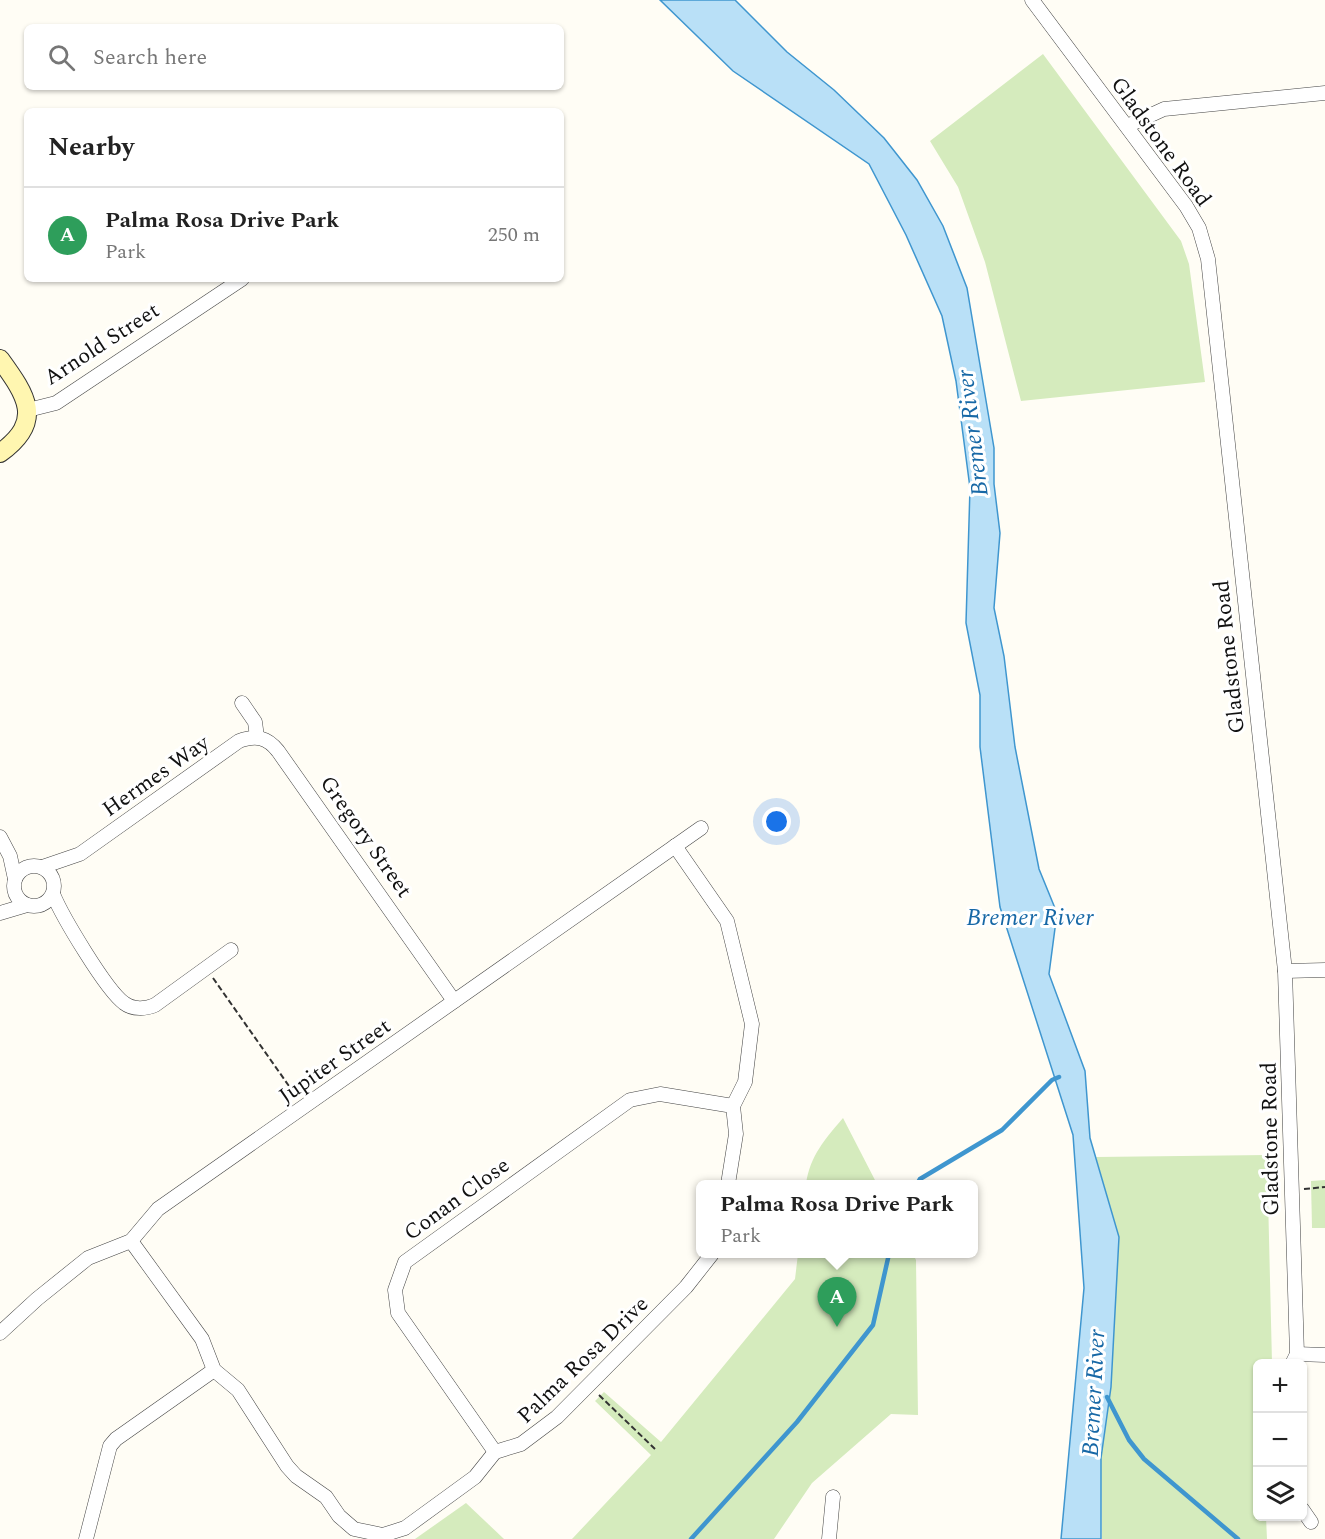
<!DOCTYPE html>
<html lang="en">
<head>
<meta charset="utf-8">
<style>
  :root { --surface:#fff; --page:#f2f2f2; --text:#222; --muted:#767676; --line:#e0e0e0; --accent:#2563eb }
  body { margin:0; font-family:Spectral,serif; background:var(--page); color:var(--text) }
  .controls { position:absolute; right:18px; bottom:18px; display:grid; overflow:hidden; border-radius:9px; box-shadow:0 2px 4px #0004 }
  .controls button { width:54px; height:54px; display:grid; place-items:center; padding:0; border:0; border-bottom:2px solid var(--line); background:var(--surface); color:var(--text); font:30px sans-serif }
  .you { position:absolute; left:777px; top:822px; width:21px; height:21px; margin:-15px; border:4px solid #fff; border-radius:50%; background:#1a73e8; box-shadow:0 0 0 9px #1a73e833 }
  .badge { display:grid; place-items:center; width:39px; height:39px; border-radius:50%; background:var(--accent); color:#fff; font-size:20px; font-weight:700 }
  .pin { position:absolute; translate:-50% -50px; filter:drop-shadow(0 2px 3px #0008) }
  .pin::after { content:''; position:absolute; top:32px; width:21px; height:18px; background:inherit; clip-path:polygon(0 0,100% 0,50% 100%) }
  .popup { position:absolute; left:696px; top:1180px; width:282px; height:78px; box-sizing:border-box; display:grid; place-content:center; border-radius:9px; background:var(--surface); filter:drop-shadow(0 2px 4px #0005); font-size:20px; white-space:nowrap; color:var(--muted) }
  .popup b { font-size:22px; color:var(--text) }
  .popup::after { content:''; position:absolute; left:50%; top:100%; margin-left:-12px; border:12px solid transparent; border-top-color:var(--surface) }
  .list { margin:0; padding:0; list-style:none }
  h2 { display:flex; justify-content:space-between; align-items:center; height:78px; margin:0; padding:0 24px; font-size:26px }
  h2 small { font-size:20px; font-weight:400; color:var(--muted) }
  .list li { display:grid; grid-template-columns:39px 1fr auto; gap:18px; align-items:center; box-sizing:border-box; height:96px; padding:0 24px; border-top:2px solid var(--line) }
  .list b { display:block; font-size:22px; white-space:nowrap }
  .list p { margin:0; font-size:20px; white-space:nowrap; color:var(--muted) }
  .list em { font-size:20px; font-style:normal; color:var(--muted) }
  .icon { flex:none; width:33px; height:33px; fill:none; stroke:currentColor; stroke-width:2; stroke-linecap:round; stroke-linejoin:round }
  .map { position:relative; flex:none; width:1325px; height:1539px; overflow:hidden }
  .search { position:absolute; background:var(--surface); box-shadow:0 2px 4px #0004; left:24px; top:24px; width:540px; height:66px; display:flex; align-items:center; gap:15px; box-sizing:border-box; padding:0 21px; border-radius:9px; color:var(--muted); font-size:22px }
  .panel { position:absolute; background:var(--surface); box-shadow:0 2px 4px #0004; left:24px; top:108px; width:540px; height:174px; border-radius:9px }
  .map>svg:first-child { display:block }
  .green { fill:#d5ebbd }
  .water { fill:#b9e0f7; stroke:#3f96cf; stroke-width:1.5 }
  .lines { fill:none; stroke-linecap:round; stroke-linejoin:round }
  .stream { stroke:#3f96cf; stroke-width:4.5 }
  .minor-casing { stroke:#444; stroke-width:15 }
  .secondary-casing { stroke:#333; stroke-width:20 }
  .path { stroke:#333; stroke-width:2; stroke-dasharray:6 3; stroke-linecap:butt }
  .minor { stroke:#fff; stroke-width:14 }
  .secondary { stroke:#fff6b0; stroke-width:18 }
  .labels { text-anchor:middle; stroke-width:6; stroke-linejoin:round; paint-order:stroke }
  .street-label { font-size:22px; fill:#111; stroke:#fff }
  .water-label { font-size:24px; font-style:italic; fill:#1768a6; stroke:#fff }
</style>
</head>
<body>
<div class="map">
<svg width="1325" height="1539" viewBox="0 0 1325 1539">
  <rect width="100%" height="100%" fill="#fffdf5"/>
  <g class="green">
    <path d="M1043,54l138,187 8,23 16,118 -184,19 -36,-139 -27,-75 -28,-46z"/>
    <path d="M843,1118l34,66h-71c4,-28 19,-45 37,-66z"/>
    <path d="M1267,1155l5,208 -14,1v152l8,1 1,22h-165l-1,-81 10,-71 8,-150 -23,-80z"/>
    <path d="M1325,1180v48h-13l-1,-47z"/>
    <path d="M798,1254h115l3,6 2,155 -27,-1 -79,69 -38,56h-202l79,-84 -56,-54 9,-9 57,50 134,-163z"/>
    <path d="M466,1503l38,36h-89z"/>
  </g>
  <path class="water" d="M660,0h75l52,52 47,38 50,48 33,42 26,46 24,62 27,160v36l6,49 -6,75 10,48 11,91 24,122 18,44 -8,61 36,97 5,67 29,99 -8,150 -10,71v81h-40l23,-251 -11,-153 -73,-228 -20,-160v-52l-14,-72 4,-135 -14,-107 -14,-65 -36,-81 -37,-71 -136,-93z"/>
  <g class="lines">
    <g class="stream">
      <path d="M917,1184l3,-5 82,-49 50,-50 7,-3"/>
      <path d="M1107,1397l22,43 15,19 94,80"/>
      <path d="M691,1539l106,-117 76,-97 16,-71"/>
    </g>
    <defs>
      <g id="minor">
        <path d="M1032,0l154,206 13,22 9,31 77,712 12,383 -5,10"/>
        <path d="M1127,126l37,-17 161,-16"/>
        <path d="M28,410l28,-7 186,-124"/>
        <path d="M242,703l13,19 2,15"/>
        <path d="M0,837l10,19 5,23"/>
        <path d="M675,846l52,75 25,103 -7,58 -12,24 3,28 -8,50"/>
        <circle cx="34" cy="886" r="20"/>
        <path d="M42,867l38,-13 159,-113c17,-6 28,-4 39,10l176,250"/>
        <path d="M53,894c9,22 53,96 71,109 9,7 22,6 31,2l76,-55"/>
        <path d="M0,913l27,-8"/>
        <path d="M1285,971l40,-1"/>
        <path d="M131,1241l71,98 12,31 24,20 49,76 9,10 30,21 13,19 15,13 29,6 22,-7 70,-51 20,-25 26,-8 36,-27 129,-130 26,-33"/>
        <path d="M0,1333l37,-34 51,-41 43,-17 27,-32 543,-381"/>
        <path d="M1297,1354l28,1"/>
        <path d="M495,1452l-97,-139 -3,-23 10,-28 225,-162 30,-6 73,12"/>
        <path d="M1302,1509l9,13"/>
        <path d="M86,1539l24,-93 6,-7 98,-69"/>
        <path d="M829,1539l4,-42"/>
      </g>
      <path id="secondary" d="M0,359c26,36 45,62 0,94"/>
    </defs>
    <use href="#minor" class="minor-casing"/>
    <use href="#secondary" class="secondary-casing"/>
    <g class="path">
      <path d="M213,978l83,118"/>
      <path d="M1304,1189l21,-2"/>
      <path d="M599,1395l56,54"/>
    </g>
    <use href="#minor" class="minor"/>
    <use href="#secondary" class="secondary"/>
  </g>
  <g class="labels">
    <g class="street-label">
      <text transform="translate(1162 141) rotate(54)" y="8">Gladstone Road</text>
      <text transform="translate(101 343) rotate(-33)" y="8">Arnold Street</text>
      <text transform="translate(1228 657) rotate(-96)" y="8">Gladstone Road</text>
      <text transform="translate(155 775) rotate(-35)" y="8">Hermes Way</text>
      <text transform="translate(367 836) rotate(55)" y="8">Gregory Street</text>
      <text transform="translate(334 1060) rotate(-35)" y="8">Jupiter Street</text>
      <text transform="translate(1269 1139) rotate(-91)" y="8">Gladstone Road</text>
      <text transform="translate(456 1198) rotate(-36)" y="8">Conan Close</text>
      <text transform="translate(582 1359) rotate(-44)" y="8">Palma Rosa Drive</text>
    </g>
    <g class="water-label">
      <text transform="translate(972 433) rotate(-97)" y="8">Bremer River</text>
      <text x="1030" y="925">Bremer River</text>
      <text transform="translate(1093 1393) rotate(-87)" y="8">Bremer River</text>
    </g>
  </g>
</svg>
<div class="controls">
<button>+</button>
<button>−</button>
<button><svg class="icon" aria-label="layers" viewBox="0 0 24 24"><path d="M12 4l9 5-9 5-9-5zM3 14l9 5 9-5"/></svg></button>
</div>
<div class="you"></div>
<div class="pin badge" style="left:837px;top:1327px;background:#2e9e5b">A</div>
<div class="popup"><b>Palma Rosa Drive Park</b>Park</div>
<div class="search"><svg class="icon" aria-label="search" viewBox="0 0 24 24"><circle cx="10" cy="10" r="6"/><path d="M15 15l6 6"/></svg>Search here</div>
<section class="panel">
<h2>Nearby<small></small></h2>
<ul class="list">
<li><span class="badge" style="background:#2e9e5b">A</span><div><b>Palma Rosa Drive Park</b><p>Park</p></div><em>250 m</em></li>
</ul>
</section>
</div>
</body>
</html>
